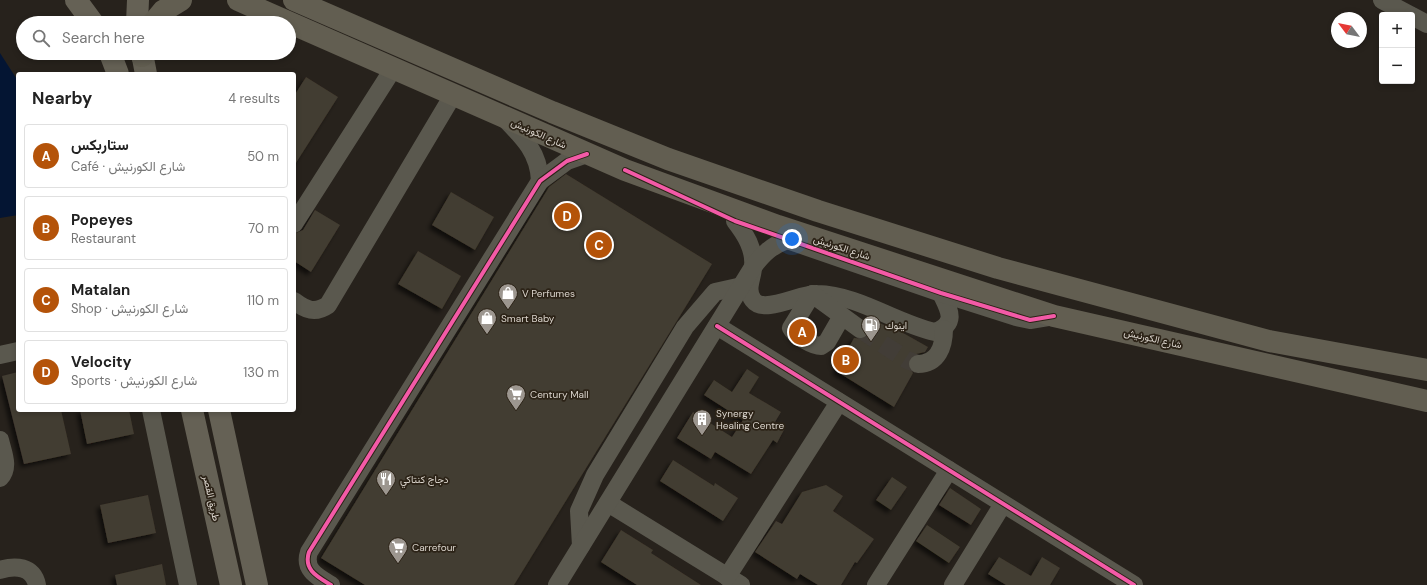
<!DOCTYPE html>
<html lang="en">
<head>
<meta charset="utf-8">
<style>
  :root { --surface:#fff; --page:#f6f6f6; --text:#222; --muted:#767676; --line:#e0e0e0; --accent:#b45309 }
  body { margin:0; font-family:"DM Sans",Vazirmatn,sans-serif; background:var(--page); color:var(--text) }
  .controls { position:absolute; right:12px; top:12px; display:grid; overflow:hidden; border-radius:4px; box-shadow:0 2px 6px #0003 }
  .controls button { width:36px; height:36px; display:grid; place-items:center; padding:0; border:0; border-bottom:1px solid var(--line); background:var(--surface); color:var(--text); font:20px sans-serif }
  .compass { position:absolute; left:1331px; top:12px; width:36px; height:36px; border-radius:50%; background:var(--surface); box-shadow:0 2px 6px #0003; rotate:302deg }
  .you { position:absolute; left:792px; top:239px; width:14px; height:14px; margin:-10px; border:3px solid #fff; border-radius:50%; background:#1a73e8; box-shadow:0 0 0 6px #1a73e833 }
  .badge { display:grid; place-items:center; width:26px; height:26px; border-radius:50%; background:var(--accent); color:#fff; font-size:13px; font-weight:700 }
  .pin { position:absolute; translate:-50% -50%; border:2px solid #fff; box-shadow:0 1px 4px #0006 }
  .list { margin:0; padding:0; list-style:none }
  h2 { display:flex; justify-content:space-between; align-items:center; height:52px; margin:0; padding:0 16px; font-size:17px }
  h2 small { font-size:13px; font-weight:400; color:var(--muted) }
  .list li { display:grid; grid-template-columns:26px 1fr auto; gap:12px; align-items:center; box-sizing:border-box; height:64px; margin:0 8px 8px; padding:0 8px; border:1px solid var(--line); border-radius:4px }
  .list b { display:block; font-size:15px; white-space:nowrap }
  .list p { margin:0; font-size:13px; white-space:nowrap; color:var(--muted) }
  .list em { font-size:13px; font-style:normal; color:var(--muted) }
  .icon { flex:none; width:22px; height:22px; fill:none; stroke:currentColor; stroke-width:2; stroke-linecap:round; stroke-linejoin:round }
  .map { position:relative; flex:none; width:1427px; height:585px; overflow:hidden }
  .search { position:absolute; background:var(--surface); box-shadow:0 2px 6px #0003; left:16px; top:16px; width:280px; height:44px; display:flex; align-items:center; gap:10px; box-sizing:border-box; padding:0 14px; border-radius:22px; color:var(--muted); font-size:15px }
  .panel { position:absolute; background:var(--surface); box-shadow:0 2px 6px #0003; left:16px; top:72px; width:280px; height:340px; border-radius:4px }
  .map>svg:first-child { display:block }
  .water { fill:#041533 }
  .building { fill:#433c30; filter:url(#shadow) }
  .lines { fill:none; stroke-linecap:round; stroke-linejoin:round }
  .minor-tunnel { stroke:#423d37; stroke-width:18; stroke-dasharray:18 9; stroke-linecap:butt }
  .minor { stroke:#5a584e; stroke-width:18 }
  .major { stroke:#656155; stroke-width:22 }
  .highway { stroke:#625e51; stroke-width:22 }
  .cycleway-casing { stroke:#2c2317; stroke-width:6 }
  .cycleway { stroke:#f35aa7; stroke-width:4 }
  .labels { text-anchor:middle; stroke-width:3.5; stroke-linejoin:round; paint-order:stroke }
  .street-label { font-size:10px; fill:#dbd5cd; stroke:#2c2317 }
  .poi-label { font-size:10px; fill:#dbd5cd; stroke:#2c2317; text-anchor:start }
</style>
</head>
<body>
<div class="map">
<svg width="1427" height="585" viewBox="0 0 1427 585">
  <defs>
    <filter id="shadow"><feDropShadow dx="-3.5" dy="3.5" stdDeviation="2" flood-color="#0009"/></filter>
  </defs>
  <rect width="100%" height="100%" fill="#27221c"/>
  <path class="water" d="M0,53l18,28v134l-18,3z"/>
  <g class="building">
    <path d="M306,77l32,20 -44,69v-70z"/>
    <path d="M566,174l146,90 -198,321h-149l-44,-27 228,-371z"/>
    <path d="M451,192l43,25 -19,33 -43,-25z"/>
    <path d="M315,210l25,15 -29,47 -17,-11v-27l9,-4z"/>
    <path d="M418,251l43,25 -19,33 -44,-25z"/>
    <path d="M868,318l37,16 23,13 -3,5 -13,3 -3,5 -1,6 5,7 -19,34 -58,-36 18,-33 10,1 5,-4 1,-5 -4,-10z"/>
    <path d="M747,369l12,8 -10,16 32,19 -6,10 10,6 -8,15 -4,-3 -22,34 -36,-22 -4,7 -34,-21 16,-26 39,25 11,-17 -39,-25 10,-15 18,12z"/>
    <path d="M18,372v38h43l10,44 -47,10 -22,-88z"/>
    <path d="M80,410h49l5,24 -47,10z"/>
    <path d="M673,460l41,26 1,-3 23,15 -15,23 -63,-40z"/>
    <path d="M892,477l15,10 -16,23 -15,-10z"/>
    <path d="M826,485l17,11 -10,15 41,28 -17,24 -2,-1 -14,23h-23l-18,-11 -3,5 -42,-27 21,-31 6,3 20,-32z"/>
    <path d="M950,488l31,21 -10,16 -32,-20z"/>
    <path d="M148,495l8,38 -48,10 -8,-38z"/>
    <path d="M927,525l33,22 -11,16 -33,-22z"/>
    <path d="M621,530l32,20 -2,3 50,32h-64l-36,-23z"/>
    <path d="M999,557l32,19 11,-19 18,11 -10,17h-44l-18,-11z"/>
    <path d="M162,564l4,21h-49l-2,-10z"/>
  </g>
  <g class="lines">
    <path class="minor-tunnel" d="M860,329l47,31 11,4"/>
    <g class="minor">
      <path d="M1382,0l28,15"/>
      <path d="M1412,16l15,8"/>
      <path d="M505,119c19,19 34,34 35,62"/>
      <path d="M735,221c10,13 20,28 18,46 0,11 -8,22 0,33 11,15 48,-7 64,-6 42,1 78,29 118,38 23,-9 14,-22 6,-39"/>
      <path d="M294,224l99,-155"/>
      <path d="M790,241l151,52 75,24 14,3 24,-4"/>
      <path d="M294,301c12,9 21,13 34,4l125,-210"/>
      <path d="M842,316l-15,26 -6,4c-8,0 -26,-10 -30,-18l21,-34 48,35"/>
      <path d="M717,326l417,259"/>
      <path d="M0,355l18,-4"/>
      <path d="M918,364c20,0 26,-18 26,-35"/>
      <path d="M151,410l37,175"/>
      <path d="M0,440c3,13 10,27 0,38"/>
      <path d="M608,503l133,82"/>
      <path d="M581,546l-2,-35 16,-36 90,-148 30,-35 27,-6"/>
      <path d="M0,570c15,-5 33,-4 37,15"/>
      <path d="M727,577l112,-175"/>
      <path d="M331,585c-13,-8 -28,-15 -22,-33l231,-371 27,-20 20,-7"/>
      <path d="M557,585l196,-318c10,-13 18,-21 34,-27"/>
      <path d="M876,585l73,-115"/>
      <path d="M953,585l50,-81"/>
    </g>
    <g class="major">
      <path d="M76,0l17,23"/>
      <path d="M137,23l1,-23"/>
      <path d="M110,53l8,21"/>
      <path d="M142,53l4,21"/>
      <path d="M192,410l39,175"/>
      <path d="M219,410l38,175"/>
    </g>
    <g class="highway">
      <path d="M238,0l387,170 153,56 276,90 373,85"/>
      <path d="M294,0l258,112 116,47 150,52 180,57 271,73 158,29"/>
      <path d="M153,23l10,-12 18,-11"/>
      <path d="M142,56l1,-3"/>
    </g>
    <defs>
      <g id="cycleway">
        <path d="M625,170l110,51 206,72 89,27 24,-4"/>
        <path d="M717,326l417,259"/>
        <path d="M331,585c-13,-8 -28,-15 -22,-33l231,-371 27,-20 20,-7"/>
      </g>
    </defs>
    <use href="#cycleway" class="cycleway-casing"/>
    <use href="#cycleway" class="cycleway"/>
  </g>
  <defs>
    <symbol id="shop-pin" viewBox="-11 -11 22 30"><path d="M0 17L-7.5 6A9.5 9.5 0 1 1 7.5 6Z" fill="#9c968f" stroke="#2c2317"/><path d="M-5-2.5h2.3a2.7 3.5 0 0 1 5.4 0H5L5.5 6h-11ZM-1.5-2.5h3a1.5 2.3 0 0 0-3 0Z" fill="#fff"/></symbol>
    <symbol id="fuel-pin" viewBox="-11 -11 22 30"><path d="M0 17L-7.5 6A9.5 9.5 0 1 1 7.5 6Z" fill="#9c968f" stroke="#2c2317"/><path d="M-5.5-6h7V0h2V4h1.3V-2.5L3-4.5l.8-.8L6-3V5H2.5V1h-1V6h-7ZM-4.2-4.7v3.2H.2V-4.7Z" fill="#fff"/></symbol>
    <symbol id="supermarket-pin" viewBox="-11 -11 22 30"><path d="M0 17L-7.5 6A9.5 9.5 0 1 1 7.5 6Z" fill="#9c968f" stroke="#2c2317"/><path d="M-6-5.5h2.5l.6 2H6L4.5 2H-2.5L-4.4-4H-6ZM-1.5 3.2a1.3 1.3 0 1 0 .1 0ZM3 3.2a1.3 1.3 0 1 0 .1 0Z" fill="#fff"/></symbol>
    <symbol id="building-pin" viewBox="-11 -11 22 30"><path d="M0 17L-7.5 6A9.5 9.5 0 1 1 7.5 6Z" fill="#9c968f" stroke="#2c2317"/><path d="M-4-6H4V6H1V3H-1V6H-4ZM-2.5-4.3h1.7v1.8h-1.7ZM.8-4.3h1.7v1.8H.8ZM-2.5-1h1.7V.8h-1.7ZM.8-1h1.7V.8H.8Z" fill="#fff"/></symbol>
    <symbol id="restaurant-pin" viewBox="-11 -11 22 30"><path d="M0 17L-7.5 6A9.5 9.5 0 1 1 7.5 6Z" fill="#9c968f" stroke="#2c2317"/><path d="M-5-6h1v4h1v-4h1v4h1v-4h1v5L-1.5 .5V6h-2V.5L-5-1ZM5-6V6H3V1.5H1.5Q1.5-4 5-6Z" fill="#fff"/></symbol>
  </defs>
  <g fill-rule="evenodd">
    <use href="#shop-pin" x="497" y="282" width="22" height="30"/>
    <use href="#shop-pin" x="476" y="307" width="22" height="30"/>
    <use href="#fuel-pin" x="860" y="314" width="22" height="30"/>
    <use href="#supermarket-pin" x="505" y="383" width="22" height="30"/>
    <use href="#building-pin" x="691" y="408" width="22" height="30"/>
    <use href="#restaurant-pin" x="375" y="468" width="22" height="30"/>
    <use href="#supermarket-pin" x="387" y="536" width="22" height="30"/>
  </g>
  <g class="labels">
    <g class="street-label">
      <text transform="translate(539 133) rotate(24)" y="4">شارع الكورنيش</text>
      <text transform="translate(842 247) rotate(18)" y="4">شارع الكورنيش</text>
      <text transform="translate(1153 338) rotate(13)" y="4">شارع الكورنيش</text>
      <text transform="translate(212 498) rotate(77)" y="4">طريق القصر</text>
    </g>
    <g class="poi-label">
      <text x="522" y="297">V Perfumes</text>
      <text x="501" y="322">Smart Baby</text>
      <text x="885" y="329">اينوك</text>
      <text x="530" y="398">Century Mall</text>
      <text x="716" y="417">Synergy<tspan x="716" dy="12">Healing Centre</tspan></text>
      <text x="400" y="483">دجاج كنتاكي</text>
      <text x="412" y="551">Carrefour</text>
    </g>
  </g>
</svg>
<div class="controls">
<button>+</button>
<button>−</button>
</div>
<svg class="compass" viewBox="-18 -18 36 36"><path d="M0-13l5 13h-10z" fill="#e53935"/><path d="M0 13l5-13h-10z" fill="#767676"/></svg>
<div class="you"></div>
<div class="pin badge" style="left:802px;top:332px">A</div>
<div class="pin badge" style="left:846px;top:360px">B</div>
<div class="pin badge" style="left:599px;top:245px">C</div>
<div class="pin badge" style="left:567px;top:216px">D</div>
<div class="search"><svg class="icon" aria-label="search" viewBox="0 0 24 24"><circle cx="10" cy="10" r="6"/><path d="M15 15l6 6"/></svg>Search here</div>
<section class="panel">
<h2>Nearby<small>4 results</small></h2>
<ul class="list">
<li><span class="badge">A</span><div><b>ستاربكس</b><p>Café · شارع الكورنيش</p></div><em>50 m</em></li>
<li><span class="badge">B</span><div><b>Popeyes</b><p>Restaurant</p></div><em>70 m</em></li>
<li><span class="badge">C</span><div><b>Matalan</b><p>Shop · شارع الكورنيش</p></div><em>110 m</em></li>
<li><span class="badge">D</span><div><b>Velocity</b><p>Sports · شارع الكورنيش</p></div><em>130 m</em></li>
</ul>
</section>
</div>
</body>
</html>
